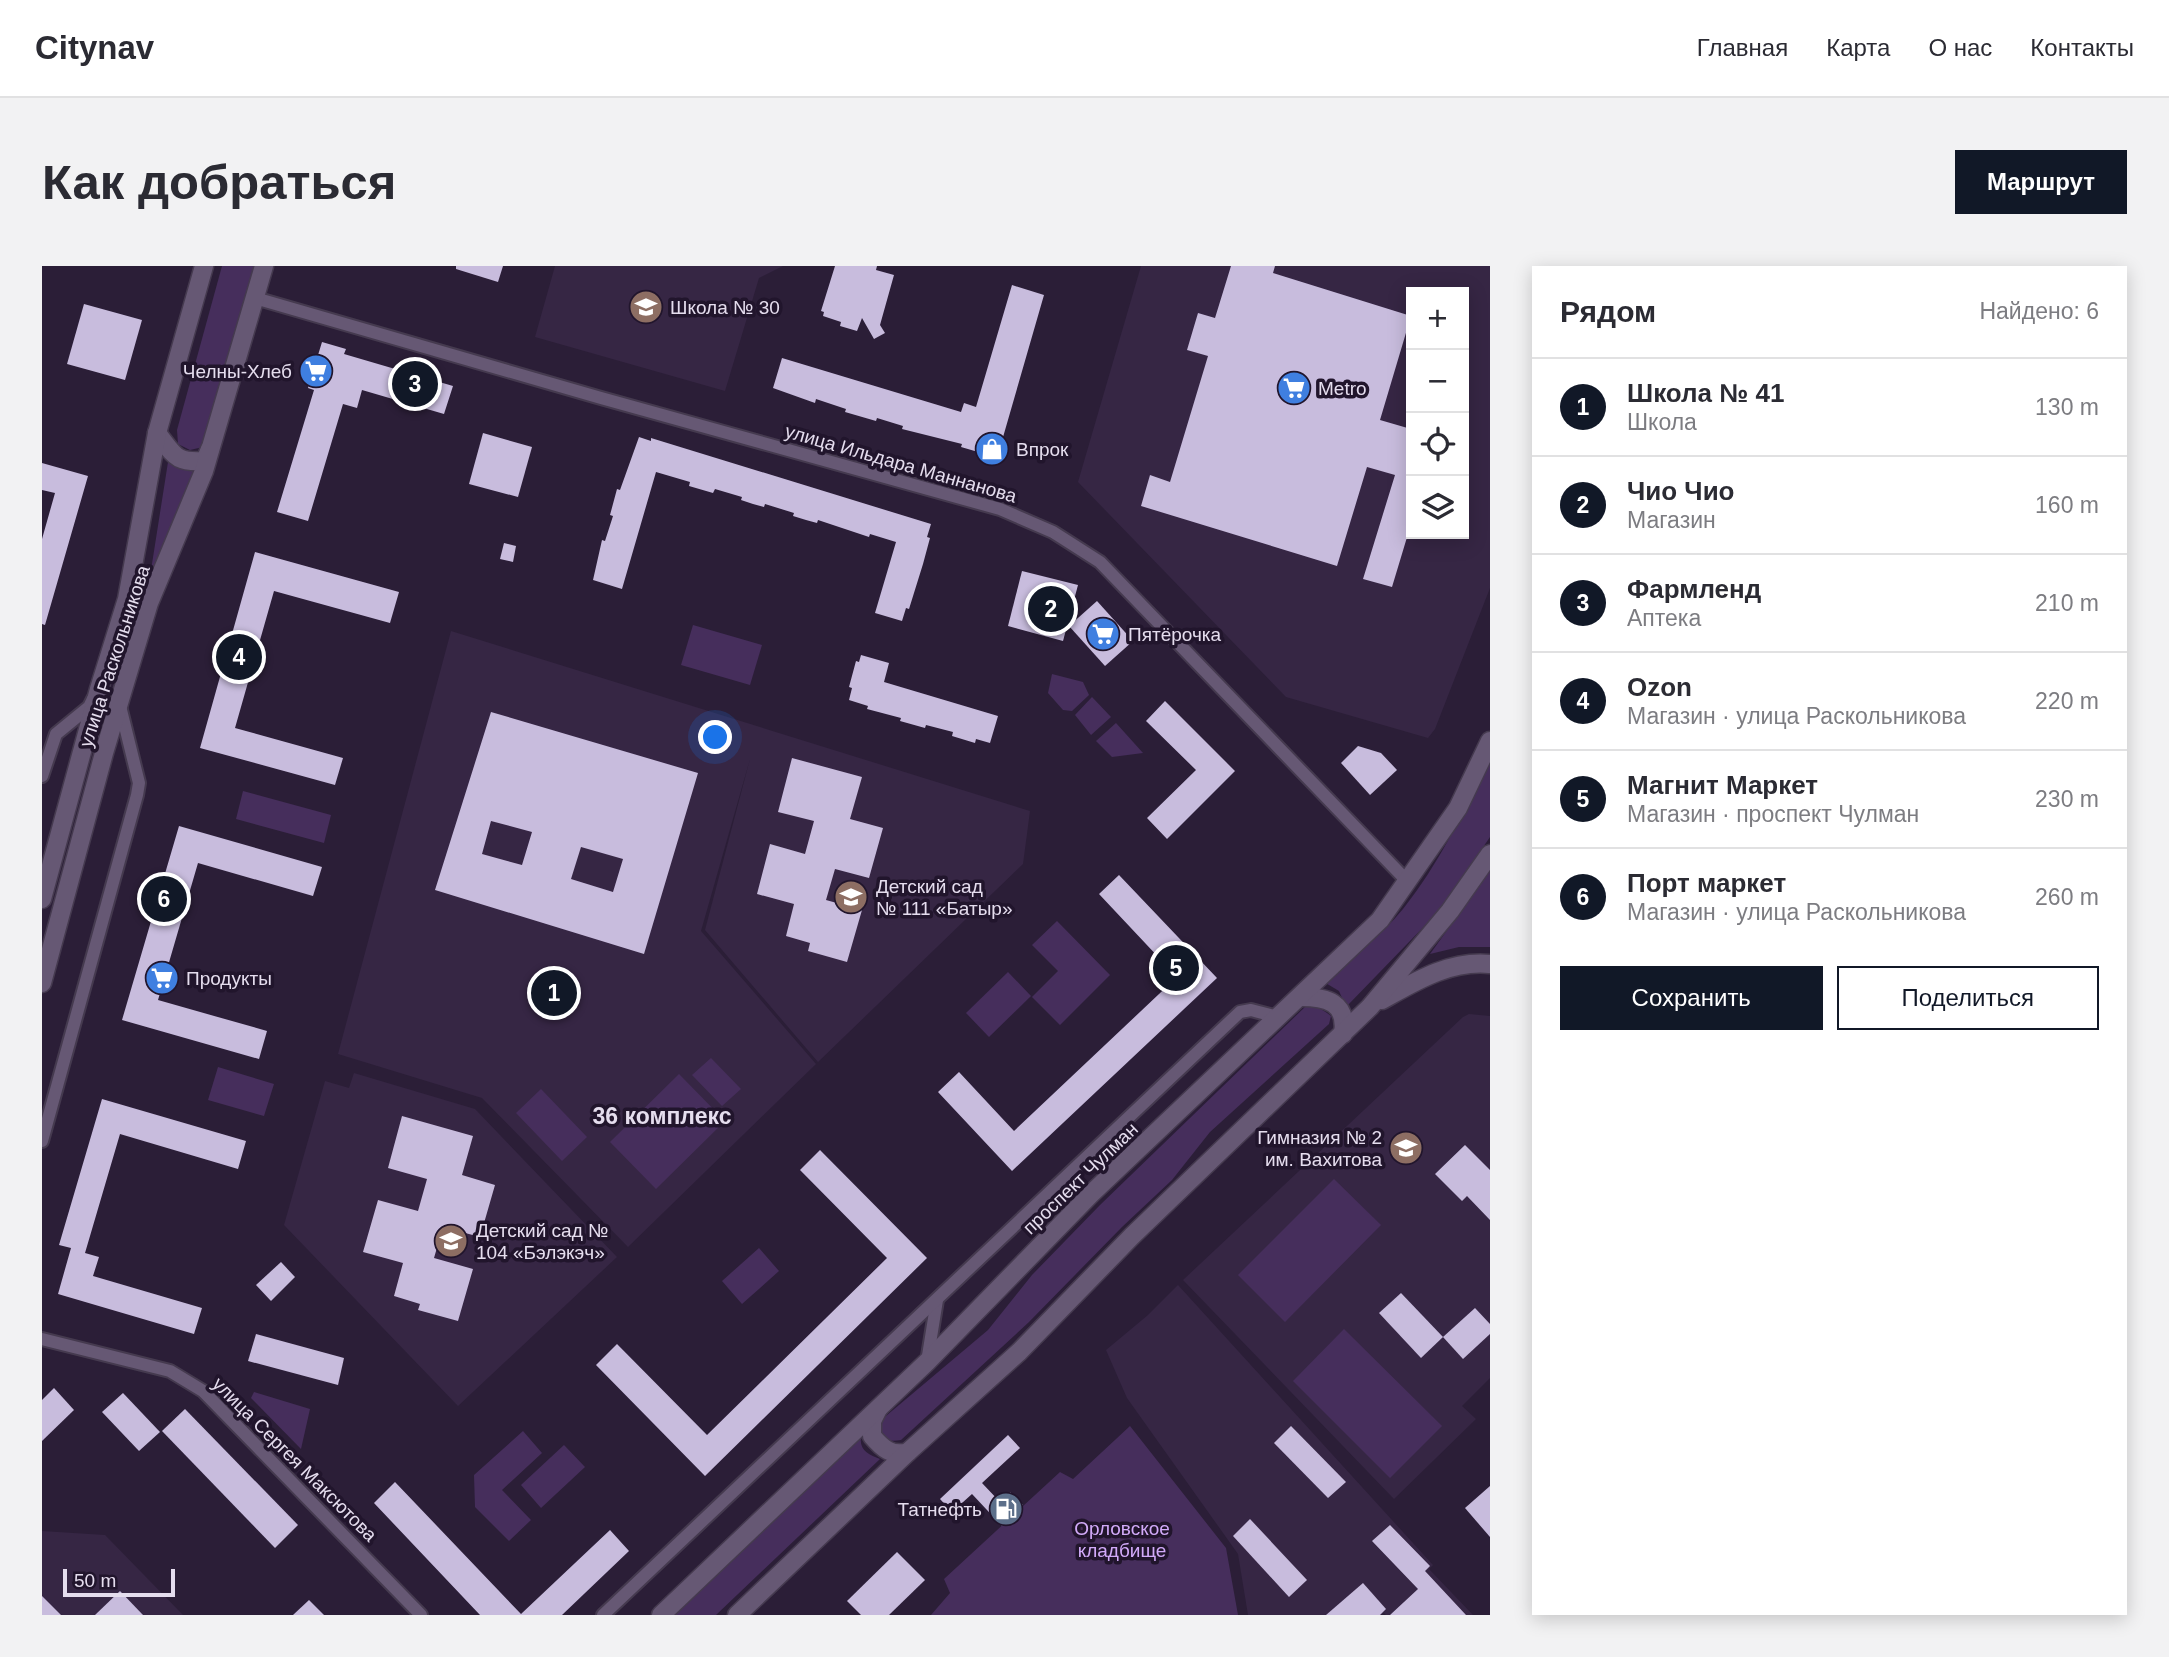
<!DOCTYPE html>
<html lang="ru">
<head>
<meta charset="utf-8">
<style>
  :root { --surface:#fff; --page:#f2f2f3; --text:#2b2b33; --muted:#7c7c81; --line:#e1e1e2; --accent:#111827 }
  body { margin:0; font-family:Arial,sans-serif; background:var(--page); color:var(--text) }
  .controls { position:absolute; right:21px; top:21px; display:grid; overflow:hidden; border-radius:0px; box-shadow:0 4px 18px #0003 }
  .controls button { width:63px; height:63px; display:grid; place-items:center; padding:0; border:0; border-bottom:2px solid var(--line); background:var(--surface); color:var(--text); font:35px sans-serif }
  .scale { position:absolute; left:21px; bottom:18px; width:112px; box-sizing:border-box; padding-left:7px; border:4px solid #e5ddee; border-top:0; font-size:19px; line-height:24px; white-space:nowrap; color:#e5ddee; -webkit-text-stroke:5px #21152c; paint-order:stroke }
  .you { position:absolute; left:674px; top:472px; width:24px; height:24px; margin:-18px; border:5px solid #fff; border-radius:50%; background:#1a73e8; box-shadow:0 0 0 10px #1a73e833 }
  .badge { display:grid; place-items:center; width:46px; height:46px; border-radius:50%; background:var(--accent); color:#fff; font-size:23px; font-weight:700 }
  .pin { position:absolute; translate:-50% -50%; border:4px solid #fff; box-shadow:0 2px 7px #0006 }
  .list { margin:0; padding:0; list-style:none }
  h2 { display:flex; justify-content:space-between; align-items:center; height:91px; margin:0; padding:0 28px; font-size:30px }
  h2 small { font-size:23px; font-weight:400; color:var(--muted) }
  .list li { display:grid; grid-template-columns:46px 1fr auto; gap:21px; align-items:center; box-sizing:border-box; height:98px; padding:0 28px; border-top:2px solid var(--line) }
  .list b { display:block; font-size:26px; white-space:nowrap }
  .list p { margin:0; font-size:23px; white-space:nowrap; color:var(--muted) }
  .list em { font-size:23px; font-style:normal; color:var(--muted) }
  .actions { display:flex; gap:14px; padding:21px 28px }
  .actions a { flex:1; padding:16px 0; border:2px solid var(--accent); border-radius:0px; text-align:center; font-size:24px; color:var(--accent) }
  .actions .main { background:var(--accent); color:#fff }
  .icon { flex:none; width:38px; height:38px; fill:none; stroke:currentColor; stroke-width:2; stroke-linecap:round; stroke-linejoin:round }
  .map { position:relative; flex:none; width:1448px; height:1349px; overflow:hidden; border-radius:0px }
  header { display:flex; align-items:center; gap:42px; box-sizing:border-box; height:98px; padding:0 35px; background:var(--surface); border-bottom:2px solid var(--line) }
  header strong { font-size:33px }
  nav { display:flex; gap:38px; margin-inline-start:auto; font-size:24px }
  .intro { display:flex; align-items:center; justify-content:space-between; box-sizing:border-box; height:168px; padding:0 42px }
  h1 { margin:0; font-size:49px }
  .button { padding:18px 32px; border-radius:0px; background:var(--accent); color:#fff; font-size:24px; font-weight:700 }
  main { display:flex; gap:42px; padding:0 42px }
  aside { flex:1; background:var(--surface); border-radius:0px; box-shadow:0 4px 18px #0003 }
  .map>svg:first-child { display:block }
  .built { fill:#362644; fill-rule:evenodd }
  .green { fill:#462e5c }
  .building { fill:#c8bcdd; fill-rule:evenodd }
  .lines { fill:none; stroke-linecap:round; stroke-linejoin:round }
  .street-casing { stroke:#453a4f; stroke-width:16 }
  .secondary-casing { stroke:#453a4f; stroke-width:21 }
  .street { stroke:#665874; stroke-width:12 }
  .secondary { stroke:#665874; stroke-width:18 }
  .labels { text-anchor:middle; stroke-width:7; stroke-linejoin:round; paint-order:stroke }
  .poi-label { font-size:19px; fill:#e5ddee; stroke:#21152c; text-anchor:start }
  .street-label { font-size:19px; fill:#e5ddee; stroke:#21152c }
  .park-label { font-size:19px; fill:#d2aaf9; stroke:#21152c }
  .quarter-label { font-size:23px; font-weight:bold; fill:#e5ddee; stroke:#21152c }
</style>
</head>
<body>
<header>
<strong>Citynav</strong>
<nav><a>Главная</a><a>Карта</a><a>О нас</a><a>Контакты</a></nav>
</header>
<div class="intro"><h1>Как добраться</h1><a class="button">Маршрут</a></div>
<main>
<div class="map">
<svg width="1448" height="1349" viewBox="0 0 1448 1349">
  <rect width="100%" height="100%" fill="#2b1e37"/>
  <g class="built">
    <path d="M513,0h228l-24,12 -34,113 -190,-54z"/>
    <path d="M1099,0h349v322l-55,141 -7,9 -142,-41 -208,-215zM1369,26h53v242h-53z"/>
    <path d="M409,365l579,180 -7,53 -205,198 -113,-132 45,-171 -49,172 115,133 -188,183 -146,-149 -144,-44z"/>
    <path d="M1427,748l21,2v362l-28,28 14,13 -82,80 -211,-219 280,-263z"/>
    <path d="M312,807l121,36 142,148 -159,149 -174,-181 41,-144 24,7z"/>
    <path d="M1136,1019l255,280 -4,4 44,46h-87l-2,-2 -3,2h-133l-10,-61 -111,-156 -21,-48 42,-35z"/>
    <path d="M0,1265l63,4 78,80h-141z"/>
  </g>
  <g class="green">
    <path d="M180,0h39l-58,181 -13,3 -12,-6 -1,-14z"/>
    <path d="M130,195l8,7 15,2 -49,132 22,-140z"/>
    <path d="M651,359l69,20 -12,40 -69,-20z"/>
    <path d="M1010,408l31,8 6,13 -17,16 -9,-1 -15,-17z"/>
    <path d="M1050,431l19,20 -20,18 -16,-20z"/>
    <path d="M1074,457l27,30 -31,4 -16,-16z"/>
    <path d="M1448,494v77l-50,73 -94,97 -7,-16 -15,-9c27,-23 56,-45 79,-73 36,-45 61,-98 87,-149z"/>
    <path d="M201,525l88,24 -7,28 -88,-24z"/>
    <path d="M1448,605v76h-31l-29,7z"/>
    <path d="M1015,655l53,54 -50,50 -28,-28 26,-26 -26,-26z"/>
    <path d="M966,706l23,24 -42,41 -23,-24z"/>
    <path d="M1264,740c11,0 16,3 25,10l-2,8 -119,108 -38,48 -50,47 -93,95 -128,118c-17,3 -21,-2 -21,-19l108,-91 44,-55 68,-70z"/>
    <path d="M669,792l30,31 -19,17 -30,-31z"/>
    <path d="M176,801l56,17 -10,32 -56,-16z"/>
    <path d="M637,808l46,47 -69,68 -46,-47z"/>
    <path d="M499,823l46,48 -25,24 -46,-48z"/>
    <path d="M1292,913l47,46 -96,97 -47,-47z"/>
    <path d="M717,982l20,23 -37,33 -20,-23z"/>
    <path d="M1302,1063l98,97 -52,52 -97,-97z"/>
    <path d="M212,1126l56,17 -9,40 -50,-51z"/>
    <path d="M1088,1160l96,122 12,67h-307l19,-22 -6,-14 116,-107 13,7z"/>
    <path d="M481,1165l19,22 -40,37 29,30 -22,21 -34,-34 -1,-32z"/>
    <path d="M819,1171c-2,13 8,18 19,22l-164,156h-42z"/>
    <path d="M522,1179l21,22 -44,41 -20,-23z"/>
  </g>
  <g class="building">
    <path d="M414,0h47l-5,16 -42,-13z"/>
    <path d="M793,0h42l-1,4 18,5 -14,50 5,8 -11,6 -12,-21 -5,13 -17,-5 1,-4 -18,-6 1,-4 -3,-1z"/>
    <path d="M1189,0h44l-2,7 138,43 -31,104 31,9v95l-19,63 -29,-8 32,-104 -28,-8 -30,99 -196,-60 9,-31 20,7 38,-126 -21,-6 11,-37 17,5z"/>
    <path d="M970,19l32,10 -45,156 -12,-4 -2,7 -24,-7 1,-3 -60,-15 1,-3 -26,-8 -1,3 -31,-9 1,-3 -30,-10 -1,4 -42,-15 9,-30 179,54 3,-9 12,4z"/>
    <path d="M42,38l58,16 -17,60 -58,-16z"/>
    <path d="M280,76l24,7 -2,5 109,32 -9,28 -82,-24 -5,18 -14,-4 -35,117 -31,-9 37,-122 -6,-2z"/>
    <path d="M441,167l49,14 -14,50 -49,-13z"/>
    <path d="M597,171l12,4v-3l26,8 254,78 -4,13 3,1 -7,26 -14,45 -3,-1 -4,13 -27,-8 21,-71 -26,-8 -1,3 -51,-17 -1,3 -11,-3 -13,-4 1,-3 -29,-9 -1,3 -11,-3 -12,-4 1,-3 -27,-8 -2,4 -24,-7 1,-4 -34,-10 -34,117 -29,-9 9,-40 3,1 8,-25 -3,-1 7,-26 3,1z"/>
    <path d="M0,197l46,13 -43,149 -3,-1v-85l13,-46 -13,-3z"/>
    <path d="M462,277l12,3 -3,16 -13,-3z"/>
    <path d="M213,286l144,40 -9,31 -116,-32 -39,137 108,30 -8,27 -135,-37z"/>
    <path d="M980,305l56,14 -15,56 -55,-15z"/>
    <path d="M1055,335l36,40 -28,25 -36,-40z"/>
    <path d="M819,389l28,8 -5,19 114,34 -8,27 -14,-4 -1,4 -23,-7 1,-4 -27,-7 -1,3 -25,-7 1,-3 -34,-9 1,-3 -19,-6 3,-12 -3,-1 7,-26 3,1z"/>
    <path d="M1123,435l70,70 -68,68 -20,-21 49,-48 -50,-49z"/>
    <path d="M449,446l207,61 -54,181 -209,-64zM449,555l41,11 -10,33 -40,-11zM539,581l42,12 -10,33 -42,-13z"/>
    <path d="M1316,480l23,7 16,17 -27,25 -29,-32z"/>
    <path d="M750,492l70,19 -12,42 33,9 -14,50 -34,-9 -9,31 36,10 -15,52 -39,-11 2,-8 -24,-7 8,-32 -37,-10 13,-50 35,10 9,-33 -36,-9z"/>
    <path d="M137,560l143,41 -9,29 -115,-33 -40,137 109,31 -8,28 -137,-39z"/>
    <path d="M1077,609l98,103 -205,193 -74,-79 21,-20 55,59 163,-154 -78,-83z"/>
    <path d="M60,833l144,42 -8,28 -118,-35 -35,119 14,4 -6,19 109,32 -8,26 -136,-40 13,-46 -12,-3z"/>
    <path d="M360,850l71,20 -11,39 33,10 -15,52 -37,-10 -9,31 39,11 -15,52 -40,-11 2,-6 -26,-8 9,-33 -40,-11 15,-52 40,11 9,-32 -39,-11z"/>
    <path d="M1423,879l25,25v50l-23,-24 -5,5 -27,-27z"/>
    <path d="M778,884l107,108 -222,218 -109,-111 21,-21 90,91 180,-177 -87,-88z"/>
    <path d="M239,996l14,15 -24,24 -15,-16z"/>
    <path d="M1359,1027l42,44 -22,21 -42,-45z"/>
    <path d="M1433,1042l15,16v10l-27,25 -20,-22z"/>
    <path d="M214,1068l88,24 -6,27 -90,-24z"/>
    <path d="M12,1122l20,22 -32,31v-41z"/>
    <path d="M81,1127l37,39 -21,19 -37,-39z"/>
    <path d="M143,1143l113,116 -23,23 -113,-117z"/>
    <path d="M1249,1160l55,56 -18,16 -54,-55z"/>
    <path d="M966,1169l12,13 -38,35 18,19 10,-10 13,13 -21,21 -30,-32 -20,18 -12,-13z"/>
    <path d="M353,1216l126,132 89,-84 19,21 -67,64h-82l-106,-112z"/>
    <path d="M1448,1220v51l-25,-29z"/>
    <path d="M1208,1253l57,61 -18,17 -56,-61z"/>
    <path d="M1348,1259l40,41 -5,5 41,44h-76l28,-26 -46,-48z"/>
    <path d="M855,1286l28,28 -36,35h-28l-14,-14z"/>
    <path d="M1321,1317l23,26 -6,6h-54z"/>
    <path d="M78,1325l23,24h-48z"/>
    <path d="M0,1330l19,19h-19z"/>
    <path d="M267,1334l15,15h-31z"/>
  </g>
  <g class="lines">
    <defs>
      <g id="street">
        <path d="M213,32l346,100 399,111 53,23 47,30 308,320"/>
        <path d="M0,510l14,-42 33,-27 4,-8"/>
        <path d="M0,875l95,-346 2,-12 -20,-81"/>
        <path d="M0,1073l128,32 33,20 218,224"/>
        <path d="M885,1096l10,-62"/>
        <path d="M561,1349l637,-603 11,-2 27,7"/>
      </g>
      <g id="secondary">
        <path d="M115,167c18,23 18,30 48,28l5,-12"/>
        <path d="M0,633l57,-210 28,-90 30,-166 47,-167"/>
        <path d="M0,717l62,-230 45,-150 55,-132 60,-205"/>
        <path d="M1259,731c25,0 47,5 42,37"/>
        <path d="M1340,734c34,-19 68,-40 108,-36"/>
        <path d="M836,1143l-6,12v15c10,12 20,21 36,16"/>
        <path d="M619,1349l266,-253 164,-168 289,-274 78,-112 32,-67"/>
        <path d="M695,1349l171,-163 111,-100 113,-116 238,-229 80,-96 40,-57"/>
      </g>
    </defs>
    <use href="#street" class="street-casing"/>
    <use href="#secondary" class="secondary-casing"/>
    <use href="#street" class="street"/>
    <use href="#secondary" class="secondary"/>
  </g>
  <defs>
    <symbol id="school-disc" viewBox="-11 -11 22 22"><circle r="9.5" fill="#8d6e63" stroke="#21152c"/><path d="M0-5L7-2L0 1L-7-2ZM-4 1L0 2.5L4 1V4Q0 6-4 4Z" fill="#fff"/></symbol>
    <symbol id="supermarket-disc" viewBox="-11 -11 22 22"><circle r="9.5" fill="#3f7fe0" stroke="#21152c"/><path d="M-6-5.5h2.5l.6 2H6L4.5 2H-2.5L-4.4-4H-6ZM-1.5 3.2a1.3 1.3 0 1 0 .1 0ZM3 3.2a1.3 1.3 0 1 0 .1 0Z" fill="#fff"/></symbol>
    <symbol id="shop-disc" viewBox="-11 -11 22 22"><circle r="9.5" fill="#3f7fe0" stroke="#21152c"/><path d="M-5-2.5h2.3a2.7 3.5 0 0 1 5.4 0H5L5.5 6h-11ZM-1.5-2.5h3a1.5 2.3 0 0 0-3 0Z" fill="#fff"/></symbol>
    <symbol id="fuel-disc" viewBox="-11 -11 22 22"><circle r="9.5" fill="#5c6f8a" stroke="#21152c"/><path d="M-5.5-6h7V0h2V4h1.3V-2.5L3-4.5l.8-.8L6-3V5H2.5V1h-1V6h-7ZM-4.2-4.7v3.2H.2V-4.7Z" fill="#fff"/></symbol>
  </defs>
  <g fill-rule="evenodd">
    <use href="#school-disc" x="585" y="22" width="38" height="38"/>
    <use href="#supermarket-disc" x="255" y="86" width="38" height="38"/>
    <use href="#supermarket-disc" x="1233" y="103" width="38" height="38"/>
    <use href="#shop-disc" x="931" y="164" width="38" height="38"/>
    <use href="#supermarket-disc" x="1042" y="349" width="38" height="38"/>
    <use href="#school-disc" x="790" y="612" width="38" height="38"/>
    <use href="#supermarket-disc" x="101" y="693" width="38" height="38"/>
    <use href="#school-disc" x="1345" y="863" width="38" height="38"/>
    <use href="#school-disc" x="390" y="956" width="38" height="38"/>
    <use href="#fuel-disc" x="945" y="1224" width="38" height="38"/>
  </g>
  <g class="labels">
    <g class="poi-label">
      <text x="628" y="48">Школа № 30</text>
      <text x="250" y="112" text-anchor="end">Челны-Хлеб</text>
      <text x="1276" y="129">Metro</text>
      <text x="974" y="190">Впрок</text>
      <text x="1086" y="375">Пятёрочка</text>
      <text x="834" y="627">Детский сад<tspan x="834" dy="22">№ 111 «Батыр»</tspan></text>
      <text x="144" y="719">Продукты</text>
      <text x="1340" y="878" text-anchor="end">Гимназия № 2<tspan x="1340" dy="22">им. Вахитова</tspan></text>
      <text x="434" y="971">Детский сад №<tspan x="434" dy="22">104 «Бэлэкэч»</tspan></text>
      <text x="940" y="1250" text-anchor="end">Татнефть</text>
    </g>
    <g class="street-label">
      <text transform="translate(859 197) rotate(16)" y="7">улица Ильдара Маннанова</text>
      <text transform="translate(72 390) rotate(-72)" y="7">улица Раскольникова</text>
      <text transform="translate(1038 912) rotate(-44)" y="7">проспект Чулман</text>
      <text transform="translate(253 1193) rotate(45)" y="7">улица Сергея Максютова</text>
    </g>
    <g class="park-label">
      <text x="1080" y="1269">Орловское<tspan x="1080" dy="22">кладбище</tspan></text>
    </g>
    <g class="quarter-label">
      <text x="620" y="858">36 комплекс</text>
    </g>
  </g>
</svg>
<div class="controls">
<button>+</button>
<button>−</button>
<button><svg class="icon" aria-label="locate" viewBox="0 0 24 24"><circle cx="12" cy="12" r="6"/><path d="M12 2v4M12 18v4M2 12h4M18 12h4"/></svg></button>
<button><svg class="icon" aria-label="layers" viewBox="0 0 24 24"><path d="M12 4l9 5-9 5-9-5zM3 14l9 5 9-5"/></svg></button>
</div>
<div class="scale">50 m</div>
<div class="you"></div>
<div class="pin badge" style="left:512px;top:727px">1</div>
<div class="pin badge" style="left:1009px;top:343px">2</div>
<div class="pin badge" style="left:373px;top:118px">3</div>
<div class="pin badge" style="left:197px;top:391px">4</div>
<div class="pin badge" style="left:1134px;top:702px">5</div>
<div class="pin badge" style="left:122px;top:633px">6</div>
</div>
<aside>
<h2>Рядом<small>Найдено: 6</small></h2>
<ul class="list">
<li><span class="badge">1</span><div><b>Школа № 41</b><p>Школа</p></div><em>130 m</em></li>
<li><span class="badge">2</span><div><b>Чио Чио</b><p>Магазин</p></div><em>160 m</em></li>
<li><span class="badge">3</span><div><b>Фармленд</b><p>Аптека</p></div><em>210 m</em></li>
<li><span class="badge">4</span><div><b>Ozon</b><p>Магазин · улица Раскольникова</p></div><em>220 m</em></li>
<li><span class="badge">5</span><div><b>Магнит Маркет</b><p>Магазин · проспект Чулман</p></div><em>230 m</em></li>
<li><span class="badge">6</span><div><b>Порт маркет</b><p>Магазин · улица Раскольникова</p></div><em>260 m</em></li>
</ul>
<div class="actions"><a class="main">Сохранить</a><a>Поделиться</a></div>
</aside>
</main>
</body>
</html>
